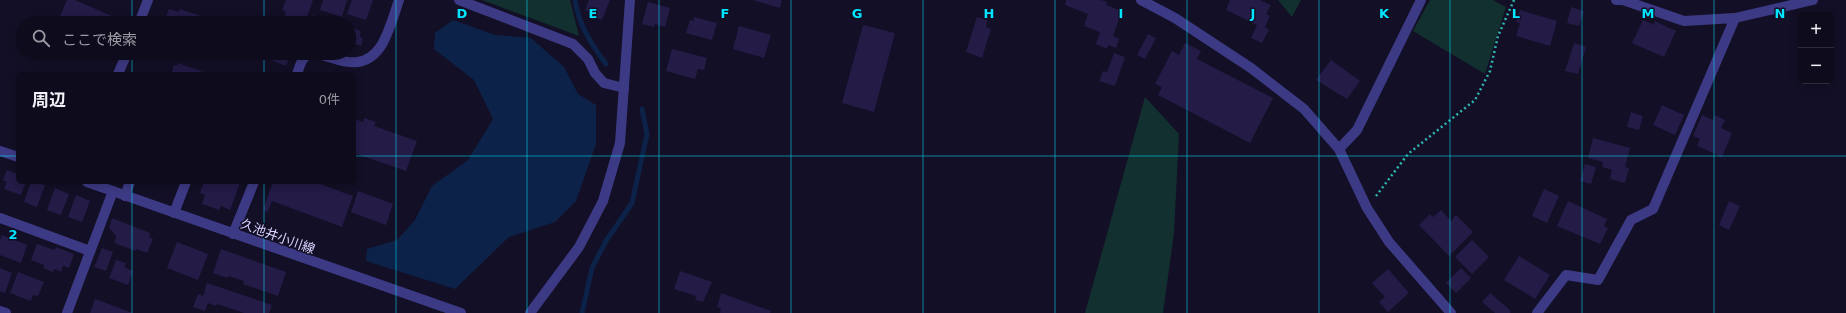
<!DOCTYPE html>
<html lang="ja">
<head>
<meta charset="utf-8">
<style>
  :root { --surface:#0e0b1c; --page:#171425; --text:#f1f3f6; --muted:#9b9ba3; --line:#2e2b3b }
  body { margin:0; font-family:"DejaVu Sans","Noto Sans JP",sans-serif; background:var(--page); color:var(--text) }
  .controls { position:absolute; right:12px; top:12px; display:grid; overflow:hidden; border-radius:6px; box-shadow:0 2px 10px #0003 }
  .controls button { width:36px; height:36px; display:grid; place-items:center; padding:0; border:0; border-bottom:1px solid var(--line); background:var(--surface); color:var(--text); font:20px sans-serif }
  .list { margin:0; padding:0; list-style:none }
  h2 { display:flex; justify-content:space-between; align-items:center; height:52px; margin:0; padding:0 16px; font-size:17px }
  h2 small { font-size:13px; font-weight:400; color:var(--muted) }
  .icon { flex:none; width:22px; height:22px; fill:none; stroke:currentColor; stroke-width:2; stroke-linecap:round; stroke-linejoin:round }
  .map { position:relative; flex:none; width:1846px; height:313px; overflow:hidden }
  .search { position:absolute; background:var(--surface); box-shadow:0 2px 10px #0003; left:16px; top:16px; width:340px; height:44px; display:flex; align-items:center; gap:10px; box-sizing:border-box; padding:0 14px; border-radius:22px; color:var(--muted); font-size:15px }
  .panel { position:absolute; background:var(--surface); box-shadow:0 2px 10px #0003; left:16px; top:72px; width:340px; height:112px; border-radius:6px }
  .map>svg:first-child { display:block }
  .green { fill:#12302f }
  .water { fill:#0c2248 }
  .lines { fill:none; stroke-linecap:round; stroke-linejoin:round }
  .stream { stroke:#0c2248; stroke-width:5 }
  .building { fill:#241b47 }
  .path { stroke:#2fb8b0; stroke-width:2.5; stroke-dasharray:2 3; stroke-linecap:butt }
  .minor { stroke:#3d3a85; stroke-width:10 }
  .grid { fill:none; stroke:#00e5ff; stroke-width:1; stroke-opacity:0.55 }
  .labels { text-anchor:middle; stroke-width:3; stroke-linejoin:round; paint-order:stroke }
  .street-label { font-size:13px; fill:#d9d4ff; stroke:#130f26 }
  .grid-label { font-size:13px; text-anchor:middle; font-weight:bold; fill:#00e5ff; stroke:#130f26; stroke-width:3; stroke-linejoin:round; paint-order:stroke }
</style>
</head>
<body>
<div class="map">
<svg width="1846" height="313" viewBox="0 0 1846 313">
  <rect width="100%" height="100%" fill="#130f26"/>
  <g class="green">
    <path d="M482,0h88l9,36z"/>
    <path d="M1278,0h23l-9,17z"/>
    <path d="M1430,0h63l13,7 -21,67 -72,-43z"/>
    <path d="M1145,97l34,37 -5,99 -11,80h-78z"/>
  </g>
  <path class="water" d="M453,20l42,15 36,3 33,29 14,27 18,11v39l-20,57 -21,21 -46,15 -54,52 -89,-28 1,-12 30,-9 18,-20 17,-34 36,-26 25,-41 -19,-39 -40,-31 1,-16z"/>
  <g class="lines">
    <g class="stream">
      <path d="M575,0c4,25 16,44 31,64"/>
      <path d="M582,313l10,-45 14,-27 26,-38 15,-69 -5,-25"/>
    </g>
  </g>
  <g class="building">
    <path d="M67,0h8l53,23h-71z"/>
    <path d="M286,0h27l-8,23h-12l-9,-3 2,-8 -4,-2z"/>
    <path d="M323,0h24l-5,17 -22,-7z"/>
    <path d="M352,0h21l-7,20 -19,-6z"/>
    <path d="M589,0h21l-8,20 -11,-4 1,-3 -7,-3z"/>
    <path d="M753,0h29l-2,8z"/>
    <path d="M1066,0h35l6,2 -1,3 16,6 -9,25 6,3 -3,9 -8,-3 -1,4 -11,-5 4,-12 -16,-6 4,-12 -23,-9z"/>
    <path d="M1230,0h30l11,5 -5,9 4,2 -5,11 4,3 -7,13 -11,-5 6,-13 -31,-15z"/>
    <path d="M648,2l22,6 -5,19 -10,-3 -1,3 -12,-3z"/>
    <path d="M1571,7l13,4 -5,15 -12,-3z"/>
    <path d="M169,9l10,3 1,-3 27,9 -2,5h-36l2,-4 -5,-2z"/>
    <path d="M1520,10l37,11 -7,25 -34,-10 4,-13 -4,-1z"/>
    <path d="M313,15l24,8h-27z"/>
    <path d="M694,17l23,6 -5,17 -26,-7 4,-13 4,1z"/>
    <path d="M977,17l10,3 -1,7 5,2 -9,29 -16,-6z"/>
    <path d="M1643,20l11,5 1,-4 21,10 -12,26 -32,-14z"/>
    <path d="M863,25l32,8 -21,79 -32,-9z"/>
    <path d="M739,26l32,9 -7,23 -31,-9z"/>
    <path d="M351,27l10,4 -1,6 3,1 -2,8 -12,-4z"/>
    <path d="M1148,34l8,4 -11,21 -8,-4z"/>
    <path d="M1185,43l16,8 -4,8 76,39 -23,45 -92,-48 4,-8 -7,-3 17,-33 7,4z"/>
    <path d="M1574,43l12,4 -8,27 -13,-3z"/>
    <path d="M672,49l35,9 -3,12 -6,-1 -3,10 -29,-8z"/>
    <path d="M47,53h16l-2,6z"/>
    <path d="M183,53h11l-1,4z"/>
    <path d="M267,53h24l-5,13 -20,-8z"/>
    <path d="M1114,53l11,4 -10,29 -16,-5 4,-10 4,1z"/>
    <path d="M1331,60l29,21 -13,18 -31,-19z"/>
    <path d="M178,63l31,11h-35l-2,-2 2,-7 3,1z"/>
    <path d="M1662,105l22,10 -9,20 -22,-10z"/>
    <path d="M1631,112l12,4 -4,14 -12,-3z"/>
    <path d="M1702,115l11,5 2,-5 10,5 -4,8 11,5 -10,24 -25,-11 3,-7 -7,-3z"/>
    <path d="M364,118l12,4 -2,4 43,15 -11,30 -52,-18v-34l9,3z"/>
    <path d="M1593,138l37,10 -5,19 4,1 -4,15 -15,-4 2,-9 -10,-3 1,-5 -15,-4z"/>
    <path d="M1585,164l11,3 -5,17 -11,-3z"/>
    <path d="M7,170l11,4v8h8l-5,13 -17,-6 3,-7 -4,-2z"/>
    <path d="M31,182l14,3 -8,22 -13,-5z"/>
    <path d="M204,182l36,1 -10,27 -9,-4 -2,4 -17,-6 3,-9 -5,-2z"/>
    <path d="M273,182h41l39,14 -11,31 -70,-26 -4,11 -5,-2z"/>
    <path d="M55,188l14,6 -8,21 -14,-5z"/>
    <path d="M1544,189l15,7 -12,27 -15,-7z"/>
    <path d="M358,191l35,13 -7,21 -35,-13z"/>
    <path d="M76,195l14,6 -8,21 -14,-5z"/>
    <path d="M1568,201l39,18 -3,7 4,2 -8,16 -43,-18z"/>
    <path d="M1729,201l11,5 -11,24 -10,-5z"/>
    <path d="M1441,210l10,11 5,-6 17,17 -24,24 -30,-31 11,-11 3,3z"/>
    <path d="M112,218l38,15 -1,4 4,2 -6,14 -11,-4v2l-22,-8 2,-7 -7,-8z"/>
    <path d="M2,235l25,10 -6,18 -21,-8v-15z"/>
    <path d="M1472,240l17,17 -17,17 -17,-17z"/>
    <path d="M177,242l31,12 -10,26 -31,-12z"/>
    <path d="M37,244l18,6 1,-3 18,7 -5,14 -6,-2 -2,6 -7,-3 -1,3 -10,-4 1,-3 -13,-5z"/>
    <path d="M102,248l11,4 -7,19 -12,-4z"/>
    <path d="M221,249l65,23 -8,24 -35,-12 1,-3 -16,-5 -1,2 -14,-5z"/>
    <path d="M1519,256l31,19 -15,24 -31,-19z"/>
    <path d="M116,260l10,3 -2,4 9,4 -5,14 -19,-7z"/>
    <path d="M0,268l12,5 -7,20 -5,-2z"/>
    <path d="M1461,268l10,10 -15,15 -10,-10z"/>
    <path d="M1388,269l21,24 -21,19 -9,-10 6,-5 -13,-14z"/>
    <path d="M680,271l32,11 -9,20 -8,-2 1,-4 -22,-7z"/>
    <path d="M18,272l26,10 -6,14 -5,-1 -2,6 -21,-8z"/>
    <path d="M207,283l65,22 -3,8h-25l-27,-9 -1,2 -8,-3 -3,8 -12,-4 5,-13 5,2z"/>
    <path d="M721,293l50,18 -1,2h-50l1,-5 -4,-1z"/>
    <path d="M1490,293l21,18 -1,2h-15l-13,-11z"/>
    <path d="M95,299l38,14h-43z"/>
  </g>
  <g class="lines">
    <path class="path" d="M1376,196l32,-42 67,-54 15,-29 8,-35 16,-36"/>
    <g class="minor">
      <path d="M459,0l114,44 15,15 7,14 9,10 20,5"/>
      <path d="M1141,0l34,18 76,50 53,41 35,40 28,59 22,34 62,71"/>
      <path d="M1616,0h7l61,21 51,-3 78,-18"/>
      <path d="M139,23l9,-23"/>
      <path d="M118,74l9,-21"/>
      <path d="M297,74c2,-6 4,-15 10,-19 16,-9 50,27 74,-9 8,-13 13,-31 18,-46"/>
      <path d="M1339,149l18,-19 64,-130"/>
      <path d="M0,151l18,6"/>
      <path d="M87,182l374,131"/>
      <path d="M125,196l5,-14"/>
      <path d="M174,213l12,-31"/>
      <path d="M0,218l90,33"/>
      <path d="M233,234l21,-52"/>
      <path d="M0,311l6,2"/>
      <path d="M67,313l46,-122"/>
      <path d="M530,313l49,-66 24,-46 17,-58 10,-143"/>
      <path d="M1537,313l29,-38 32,5 33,-60 22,-11 82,-191"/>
    </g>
  </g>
  <path class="grid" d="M132,0v23M264,0v23M396,0v313M527,0v313M659,0v313M791,0v313M923,0v313M1055,0v313M1187,0v313M1319,0v313M1450,0v313M1582,0v313M1714,0v313M132,53v21M264,53v21M0,156h18M354,156h1492M132,182v131M264,182v131"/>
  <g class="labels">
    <g class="street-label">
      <text transform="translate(278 236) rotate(20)" y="5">久池井小川線</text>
    </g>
  </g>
  <g class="grid-label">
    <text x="462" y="18">D</text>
    <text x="593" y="18">E</text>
    <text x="725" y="18">F</text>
    <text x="857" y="18">G</text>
    <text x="989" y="18">H</text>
    <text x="1121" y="18">I</text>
    <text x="1253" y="18">J</text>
    <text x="1384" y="18">K</text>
    <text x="1516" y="18">L</text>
    <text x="1648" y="18">M</text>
    <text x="1780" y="18">N</text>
    <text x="13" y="239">2</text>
  </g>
</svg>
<div class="controls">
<button>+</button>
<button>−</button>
</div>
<div class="search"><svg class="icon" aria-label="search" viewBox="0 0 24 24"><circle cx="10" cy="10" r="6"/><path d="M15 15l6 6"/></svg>ここで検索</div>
<section class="panel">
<h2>周辺<small>0件</small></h2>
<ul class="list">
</ul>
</section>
</div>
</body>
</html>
